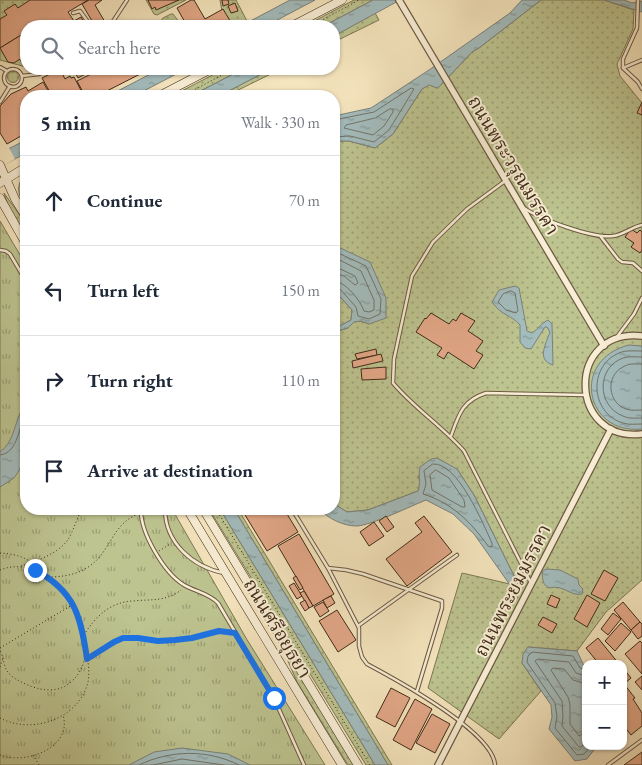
<!DOCTYPE html>
<html lang="en">
<head>
<meta charset="utf-8">
<style>
  :root { --surface:#fff; --page:#f6f6f7; --text:#1f2937; --muted:#747a83; --line:#e0e1e3 }
  body { margin:0; font-family:"EB Garamond","Noto Serif Thai",serif; background:var(--page); color:var(--text) }
  .controls { position:absolute; right:15px; bottom:15px; display:grid; overflow:hidden; border-radius:10px; box-shadow:0 1px 4px #0004 }
  .controls button { width:45px; height:45px; display:grid; place-items:center; padding:0; border:0; border-bottom:1px solid var(--line); background:var(--surface); color:var(--text); font:25px sans-serif }
  .stop { position:absolute; width:15px; height:15px; margin:-11px; border:4px solid #1a73e8; border-radius:50%; background:#fff }
  .stop.end { background:#1a73e8; border-color:#fff; box-shadow:0 1px 5px #0008 }
  .list { margin:0; padding:0; list-style:none }
  h2 { display:flex; justify-content:space-between; align-items:center; height:65px; margin:0; padding:0 20px; font-size:21px }
  h2 small { font-size:16px; font-weight:400; color:var(--muted) }
  .list li { display:grid; grid-template-columns:32px 1fr auto; gap:15px; align-items:center; box-sizing:border-box; height:90px; padding:0 20px; border-top:1px solid var(--line) }
  .list b { display:block; font-size:19px; white-space:nowrap }
  .list em { font-size:16px; font-style:normal; color:var(--muted) }
  .icon { flex:none; width:28px; height:28px; fill:none; stroke:currentColor; stroke-width:2; stroke-linecap:round; stroke-linejoin:round }
  .map { position:relative; flex:none; width:642px; height:765px; overflow:hidden }
  .search { position:absolute; background:var(--surface); box-shadow:0 1px 4px #0004; left:20px; top:20px; width:320px; height:55px; display:flex; align-items:center; gap:12px; box-sizing:border-box; padding:0 18px; border-radius:20px; color:var(--muted); font-size:19px }
  .panel { position:absolute; background:var(--surface); box-shadow:0 1px 4px #0004; left:20px; top:90px; width:320px; height:425px; border-radius:20px }
  .map>svg:first-child { display:block }
  .grass { fill:url(#grass-dots); stroke:#7e7854 }
  .park { fill:url(#park-tufts); stroke:#7e7854 }
  .water { fill:url(#water-ripples); stroke:#7b827b }
  .pier { fill:#f5e5be }
  .lines { fill:none; stroke-linecap:round; stroke-linejoin:round }
  .shore { stroke:#72746a; stroke-width:1 }
  .building { fill:#e3a888; stroke:#402b18 }
  .service-casing { stroke:#6d5a42; stroke-width:4.5 }
  .minor-casing { stroke:#6d5a42; stroke-width:8 }
  .secondary-casing { stroke:#402b18; stroke-width:9 }
  .path { stroke:#402b18; stroke-width:1; stroke-dasharray:1 2.5; stroke-linecap:butt }
  .service { stroke:#f8eed5; stroke-width:2.5 }
  .minor { stroke:#f8eed5; stroke-width:5.5 }
  .secondary { stroke:#f8eed5; stroke-width:8 }
  .route { stroke:#1a73e8; stroke-width:6 }
  .labels { text-anchor:middle; stroke-width:4; stroke-linejoin:round; paint-order:stroke }
  .street-label { font-size:19px; fill:#402b18; stroke:#f8eed5 }
</style>
</head>
<body>
<div class="map">
<svg width="642" height="765" viewBox="0 0 642 765">
  <defs>
    <pattern id="grass-dots" width="8" height="8" patternUnits="userSpaceOnUse" patternTransform="scale(1.25)"><rect width="8" height="8" fill="#bdc490"/><path d="M2 2h.1M6 6h.1" fill="none" stroke="#9b9f75" stroke-width="1.8" stroke-linecap="round"/></pattern>
    <pattern id="park-tufts" width="24" height="20" patternUnits="userSpaceOnUse" patternTransform="scale(1.25)"><rect width="24" height="20" fill="#bdc490"/><path d="M3 7l-1-3M5 7V3M7 7l1-3M15 17l-1-3M17 17v-4M19 17l1-3" fill="none" stroke="#9b9f75"/></pattern>
    <pattern id="water-ripples" width="26" height="14" patternUnits="userSpaceOnUse" patternTransform="scale(1.25)"><rect width="26" height="14" fill="#a3bcbd"/><path d="M2 4q2-2 4 0t4 0M15 11q2-2 4 0t4 0" fill="none" stroke="#869999"/></pattern>
  </defs>
  <rect width="100%" height="100%" fill="#f5e5be"/>
  <filter id="stains"><feTurbulence type="fractalNoise" baseFrequency=".004" numOctaves="4"/><feColorMatrix values="0 0 0 0 .2 0 0 0 0 .09 0 0 0 0 .02 0 0 0 .5 -.17"/></filter>
  <radialGradient id="worn" r=".72"><stop offset=".6" stop-color="#630" stop-opacity="0"/><stop offset="1" stop-color="#630" stop-opacity=".3"/></radialGradient>
  <g class="grass">
    <path d="M0,0h32l13,26h-19v41l-26,-7z"/>
    <path d="M146,0h40l-29,15 -3,-1z"/>
    <path d="M220,0h16l11,21 -11,5h-25l12,-9z"/>
    <path d="M354,0h19l-49,26h-19z"/>
    <path d="M541,0h63l30,10 -1,19 -16,35 3,12 22,27v477l-36,32 -29,39 -49,-4 -6,16 19,28 -42,48 -71,-51 34,-115 48,11 5,8 3,-8 -44,-89 -17,-26 -39,7 3,8 -3,7 -50,19 -21,2 -11,-7 -2,-4v-169l14,-4 6,-6 7,-1 8,3 -35,-79v-104h15l26,7 18,-14 29,-45 7,-5 8,4 2,-1 33,-35 7,-4z"/>
    <path d="M375,13l4,7 -45,22v-6z"/>
    <path d="M171,14h2l6,8 -1,4h-16l-2,-4 3,-4z"/>
    <path d="M224,69h19l-52,27h-19z"/>
    <path d="M271,69h10l-55,27h-7z"/>
    <circle cx="13" cy="77" r="5.5"/>
    <path d="M26,174v35c-7,-12 -12,-24 0,-35z"/>
    <path d="M4,193l22,31v12l-17,-27z"/>
    <path d="M334,290l18,20 -1,10 -17,9z"/>
    <path d="M209,509h11l155,256h-9z"/>
    <path d="M234,509h4l154,256h-4z"/>
    <path d="M287,653l67,112h-6l-51,-83 -12,-28z"/>
  </g>
  <path class="park" d="M0,221l26,44v244h146l74,129 79,127h-325z"/>
  <g class="water">
    <path d="M290,0h25l-49,26h-25z"/>
    <path d="M373,0h27l-66,36v-10h-10z"/>
    <path d="M522,0h19l-62,48 -7,4 -33,35 -2,1 -8,-3 -7,4 -29,45 -18,14 -26,-7h-15v-25l37,-8 58,-38 81,-57z"/>
    <path d="M604,0h20l8,3 10,-2v11z"/>
    <path d="M160,69h26l-52,27h-26z"/>
    <path d="M243,69h28l-52,27h-28z"/>
    <path d="M26,140v13l-26,14v-14z"/>
    <path d="M334,245l36,17 16,36v20l-17,6 -8,-3 -7,1 -6,6 -14,4v-3l17,-9 1,-10 -18,-20z"/>
    <path d="M515,286l4,2 8,43 5,2c7,-4 9,-10 16,-13l4,4 1,41c-17,-5 -7,-21 -3,-33l-3,-5h-2l-14,22 -6,-1 -5,-6v-17c-10,-11 -18,-9 -28,-23l7,-12z"/>
    <path d="M629,345l13,1v83c-57,6 -72,-69 -13,-84z"/>
    <path d="M26,403v57l-12,18 -14,9v-35c16,-11 14,-34 26,-49z"/>
    <path d="M437,458l20,11 17,26 44,89v5l-3,3 -41,-58 -21,-20 -27,-14c-15,6 -54,25 -69,26 -14,0 -28,-7 -38,-17h15v-8l2,4 11,7 21,-2 50,-19c3,-8 0,-15 2,-24l11,-8z"/>
    <path d="M220,509h14l154,256h-13z"/>
    <path d="M546,569l14,1 18,9 1,6 4,4 -1,5c-11,3 -19,-10 -32,-6 -8,-3 -7,-8 -8,-16z"/>
    <path d="M528,647l49,4 9,19v76h11l-10,13 -12,2 -26,-32 3,-12 -1,-12 -29,-42 1,-9z"/>
    <path d="M182,748l46,6 22,11h-121l25,-13z"/>
  </g>
  <path class="pier" d="M8,146l7,13 -15,9v-17z"/>
  <g class="lines">
    <g class="shore">
      <path d="M390,109h3v3l-9,14 -11,9 -29,-7 2,-3 29,-7z"/>
      <path d="M334,120l40,-8 37,-24 3,1 -25,41 -15,12 -24,-6 -16,1"/>
      <path d="M334,251l32,15 15,33 -1,15 -11,5 -11,-3 -2,-9 -17,-19 -5,-1"/>
      <path d="M334,257l27,14 13,29v10l-5,2 -5,-1c-4,-11 -18,-29 -30,-30"/>
      <path d="M334,266l21,10 3,7 -3,2 -11,-9 -10,-3"/>
      <path d="M511,291l4,2 3,18 -2,2 -10,-3 -8,-8 5,-8z"/>
      <path d="M642,351c-8,0 -16,-1 -23,2 -31,13 -29,60 4,70 6,2 12,1 19,1"/>
      <path d="M642,357c-7,0 -13,-1 -19,1 -27,10 -26,48 0,58 6,3 12,2 19,2"/>
      <path d="M642,364c-7,0 -13,-1 -19,3 -18,9 -15,36 3,42 6,2 11,1 16,1"/>
      <path d="M0,455c19,-2 19,-31 26,-44"/>
      <path d="M433,464c25,-2 50,60 59,79v4l-4,-1c-17,-24 -36,-43 -65,-52l3,-10 -2,-13z"/>
      <path d="M436,470l13,8 15,22 1,7h-3l-30,-17 -2,-15z"/>
      <path d="M586,670l-6,-2 -7,-12 -41,-4 -4,4 -1,6 28,41 2,14 -2,11 22,27 7,-1 7,-8"/>
      <path d="M586,676l-10,-3 -7,-11 -31,-3 -3,2 27,40 1,15 -1,10 17,21h2l5,-5"/>
      <path d="M586,684l-13,-4 -9,-11 -11,-1 -2,2 17,27 2,7v20l9,12 7,-5"/>
      <path d="M139,765c31,-15 68,-16 100,0"/>
      <path d="M153,765l29,-6 42,6"/>
    </g>
  </g>
  <g class="building">
    <path d="M30,0h58l-20,12 6,9 7,-4 5,9h-41l-2,-4 -7,4h-10v6l-26,16v-29l7,-4 -3,-4 11,-7 3,4z"/>
    <path d="M89,0h13l-7,5 10,17 -7,4h-3l-13,-22z"/>
    <path d="M148,0h31l-23,10 -1,-3 -3,2z"/>
    <path d="M191,0h3l11,19 18,-10 9,15 -4,2h-41l-10,-18z"/>
    <path d="M222,0h6l1,4 -6,2z"/>
    <path d="M235,3l3,8 -7,2 -3,-7z"/>
    <path d="M143,21l3,5h-13z"/>
    <path d="M26,32v29l-4,2 -2,-4 -6,4 -6,-1 -8,-14z"/>
    <path d="M60,69l5,10 5,-3 1,2 3,-1 10,19h-32l-10,-18z"/>
    <path d="M81,69h14l-17,9 -3,-6z"/>
    <path d="M101,69h49l-53,27h-12l-8,-15z"/>
    <path d="M43,82l8,14h-25v37l-19,11 -7,-11v-27l11,-12 15,-7 2,4z"/>
    <path d="M642,102v13l-5,-2z"/>
    <path d="M631,229l6,4 3,-3 2,2v18l-2,3 -9,-6 3,-4 -9,-6z"/>
    <path d="M431,313l18,11 4,-5 3,2 5,-8 14,8 -7,10 15,10 -7,10 7,4 -9,14 -26,-17 -4,7 -7,-4 5,-7 -26,-16 9,-14 1,1z"/>
    <path d="M376,349l1,6 -20,4 -2,-5z"/>
    <path d="M381,354l2,7 -30,7 -1,-7z"/>
    <path d="M386,367v12l-24,1 -1,-11z"/>
    <path d="M244,509h40l14,23 -31,19 -25,-41z"/>
    <path d="M386,516l8,11 -7,5 -8,-11z"/>
    <path d="M424,516l28,36 -45,34 -21,-27 36,-27 -7,-9z"/>
    <path d="M374,522l10,14 -15,10 -9,-14z"/>
    <path d="M299,534l35,60 -21,12 -35,-60z"/>
    <path d="M604,570l14,8 -13,23 -14,-7z"/>
    <path d="M296,576l7,12 -3,2 -7,-12z"/>
    <path d="M294,583l8,13 -5,3 -8,-13z"/>
    <path d="M304,591l9,15 -4,2 -9,-15z"/>
    <path d="M551,595l9,4 -4,9 -9,-4z"/>
    <path d="M587,595l13,8 -13,24 -13,-8z"/>
    <path d="M331,596l4,7 -8,5 -4,-8z"/>
    <path d="M305,600l4,8 -4,3 -5,-8z"/>
    <path d="M323,602l6,9 -9,6 -6,-10z"/>
    <path d="M623,602l17,20 -9,8 -17,-20z"/>
    <path d="M337,610l19,30 -18,12 -19,-31z"/>
    <path d="M613,613l8,6 -13,16 -7,-6z"/>
    <path d="M543,617l14,7 -5,9 -14,-8z"/>
    <path d="M640,622l2,2v12l-4,3 -7,-9z"/>
    <path d="M621,623l10,9 -16,19 -10,-10z"/>
    <path d="M598,638l21,26h-20l-13,-16z"/>
    <path d="M640,641l2,2v31l-17,-20z"/>
    <path d="M623,668l8,10 -7,6 11,14 -2,1 9,14v13l-11,9 -8,-10z"/>
    <path d="M642,676v14l-7,-8z"/>
    <path d="M391,688l19,10 -15,29 -19,-10z"/>
    <path d="M415,699l17,10 -21,41 -18,-10z"/>
    <path d="M432,714l18,10 -15,29 -19,-10z"/>
    <path d="M642,752v13h-18z"/>
  </g>
  <g class="lines">
    <defs>
      <g id="service">
        <path d="M638,0l-1,28 -14,31v9l15,14 4,7"/>
        <path d="M73,13l7,-2 11,15"/>
        <path d="M110,26l17,-26"/>
        <path d="M0,67l7,4"/>
        <path d="M623,68l19,-8"/>
        <circle cx="13" cy="78" r="9"/>
        <path d="M22,76l17,-2 9,-5"/>
        <path d="M0,102l10,-16"/>
        <path d="M505,181l-38,28 -34,33 -21,34 -18,83 -1,24c21,25 49,43 71,68l67,132"/>
        <path d="M524,208c16,11 69,31 89,28 10,-1 19,-9 29,-11"/>
        <path d="M601,237l17,22 4,3 11,1 9,8"/>
        <path d="M0,250l6,1 4,3 16,27"/>
        <path d="M616,338l18,-24 8,-16"/>
        <path d="M451,436c8,-22 11,-35 35,-43l100,2"/>
        <path d="M141,509c-1,23 23,64 43,76 12,7 24,8 34,18l56,95 30,67"/>
        <path d="M165,509c0,34 28,58 59,64"/>
        <path d="M292,509l36,59 31,60v18l3,11 5,7c28,15 126,68 128,101"/>
        <path d="M328,568l18,2 17,4 79,27v7l-25,83"/>
        <path d="M358,626l99,-71"/>
        <path d="M608,765l34,-25"/>
      </g>
      <g id="minor">
        <path d="M399,0l205,346"/>
        <path d="M642,336c-77,-8 -74,107 0,98"/>
        <path d="M438,765l173,-336"/>
      </g>
      <g id="secondary">
        <path d="M292,26l50,-26"/>
        <path d="M159,96l52,-27"/>
        <path d="M0,165l15,34 11,18"/>
        <path d="M0,183l26,-16"/>
        <path d="M0,198l26,46"/>
        <path d="M187,509l155,256"/>
        <path d="M203,509l155,256"/>
      </g>
    </defs>
    <use href="#service" class="service-casing"/>
    <use href="#minor" class="minor-casing"/>
    <use href="#secondary" class="secondary-casing"/>
    <g class="path">
      <path d="M311,26l48,-26"/>
      <path d="M183,96l50,-27"/>
      <path d="M26,182l-2,10 2,6"/>
      <path d="M216,509l154,256"/>
      <path d="M159,551l11,-7"/>
      <path d="M0,553c21,1 31,7 45,21"/>
      <path d="M21,566c16,-5 39,-13 48,-28 5,-9 8,-20 13,-29"/>
      <path d="M0,570c55,-22 113,74 72,111 -9,9 -20,10 -32,8 -9,-2 -27,-9 -33,-18 -3,-5 -4,-15 -7,-21"/>
      <path d="M48,577c23,0 43,-6 56,-26 10,-15 16,-30 34,-37"/>
      <path d="M84,635c11,-18 26,-33 49,-34 17,-2 33,1 48,-11"/>
      <path d="M0,648l72,-43"/>
      <path d="M86,660c11,-7 23,-18 36,-21 12,-3 23,1 35,2 11,1 24,-1 34,-3 14,-3 24,-8 38,-6"/>
      <path d="M0,667l3,-9"/>
      <path d="M0,718c32,17 79,1 88,-36 2,-10 0,-21 -2,-31"/>
      <path d="M0,755c25,10 73,-7 63,-40"/>
      <path d="M33,755l6,10"/>
    </g>
    <use href="#service" class="service"/>
    <use href="#minor" class="minor"/>
    <use href="#secondary" class="secondary"/>
  </g>
  <g class="lines">
    <path class="route" d="M35,570c40,21 46,47 52,89l27,-17 9,-4h15l20,3 17,-1 17,-2 27,-7 16,2 39,65"/>
  </g>
  <g class="labels">
    <g class="street-label">
      <text transform="translate(514 165) rotate(59)" y="7">ถนนพระวรุณมรรคา</text>
      <text transform="translate(512 590) rotate(-63)" y="7">ถนนพระยมมรรคา</text>
      <text transform="translate(278 628) rotate(59)" y="7">ถนนศรีอยุธยา</text>
    </g>
  </g>
  <rect width="100%" height="100%" filter="url(#stains)"/>
  <rect width="100%" height="100%" fill="url(#worn)"/>
</svg>
<div class="controls">
<button>+</button>
<button>−</button>
</div>
<div class="stop" style="left:274px;top:698px"></div>
<div class="stop end" style="left:35px;top:570px"></div>
<div class="search"><svg class="icon" aria-label="search" viewBox="0 0 24 24"><circle cx="10" cy="10" r="6"/><path d="M15 15l6 6"/></svg>Search here</div>
<section class="panel">
<h2>5 min<small>Walk · 330 m</small></h2>
<ul class="list">
<li><svg class="icon" aria-label="ahead" viewBox="0 0 24 24"><path d="M12 20V5M6 11l6-6 6 6"/></svg><div><b>Continue</b></div><em>70 m</em></li>
<li><svg class="icon" aria-label="left" viewBox="0 0 24 24"><path d="M17 20v-9H6M10 6l-5 5 5 5"/></svg><div><b>Turn left</b></div><em>150 m</em></li>
<li><svg class="icon" aria-label="right" viewBox="0 0 24 24"><path d="M7 20v-9h11M14 6l5 5-5 5"/></svg><div><b>Turn right</b></div><em>110 m</em></li>
<li><svg class="icon" aria-label="arrive" viewBox="0 0 24 24"><path d="M6 21V4h12l-3 4 3 4H6"/></svg><div><b>Arrive at destination</b></div></li>
</ul>
</section>
</div>
</body>
</html>
